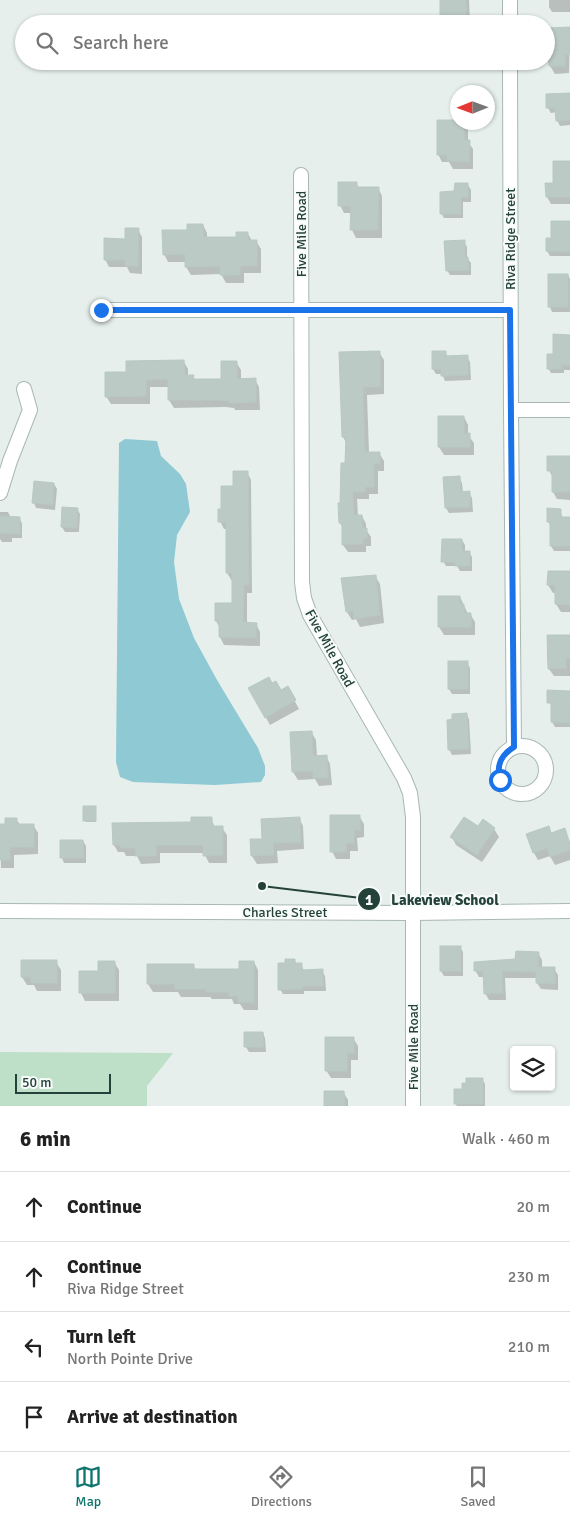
<!DOCTYPE html>
<html lang="en">
<head>
<meta charset="utf-8">
<style>
  :root { --surface:#fff; --page:#f6f6f6; --text:#222; --muted:#767676; --line:#e0e0e0; --accent:#0f766e }
  body { margin:0; font-family:Signika,sans-serif; background:var(--page); color:var(--text) }
  .controls { position:absolute; right:15px; bottom:15px; display:grid; overflow:hidden; border-radius:5px; box-shadow:0 1px 4px #0004 }
  .controls button { width:45px; height:45px; display:grid; place-items:center; padding:0; border:0; border-bottom:1px solid var(--line); background:var(--surface); color:var(--text); font:25px sans-serif }
  .compass { position:absolute; left:450px; top:85px; width:45px; height:45px; border-radius:50%; background:var(--surface); box-shadow:0 1px 4px #0004; rotate:269deg }
  .scale { position:absolute; left:15px; bottom:12px; width:96px; box-sizing:border-box; padding-left:5px; border:2px solid #24423a; border-top:0; font-size:14px; line-height:18px; white-space:nowrap; color:#24423a; -webkit-text-stroke:4px #f7fbf9; paint-order:stroke }
  .stop { position:absolute; width:15px; height:15px; margin:-11px; border:4px solid #1a73e8; border-radius:50%; background:#fff }
  .stop.end { background:#1a73e8; border-color:#fff; box-shadow:0 1px 5px #0008 }
  .list { margin:0; padding:0; list-style:none }
  h2 { display:flex; justify-content:space-between; align-items:center; height:65px; margin:0; padding:0 20px; font-size:21px }
  h2 small { font-size:16px; font-weight:400; color:var(--muted) }
  .list li { display:grid; grid-template-columns:32px 1fr auto; gap:15px; align-items:center; box-sizing:border-box; height:70px; padding:0 20px; border-top:1px solid var(--line) }
  .list b { display:block; font-size:19px; white-space:nowrap }
  .list p { margin:0; font-size:16px; white-space:nowrap; color:var(--muted) }
  .list em { font-size:16px; font-style:normal; color:var(--muted) }
  .icon { flex:none; width:28px; height:28px; fill:none; stroke:currentColor; stroke-width:2; stroke-linecap:round; stroke-linejoin:round }
  .map { position:relative; flex:none; width:570px; height:1106px; overflow:hidden }
  .search { position:absolute; background:var(--surface); box-shadow:0 1px 4px #0004; left:15px; right:15px; top:15px; height:55px; display:flex; align-items:center; gap:12px; box-sizing:border-box; padding:0 18px; border-radius:28px; color:var(--muted); font-size:19px }
  .sheet { height:345px; background:var(--surface) }
  nav { display:flex; justify-content:space-around; align-items:center; box-sizing:border-box; height:70px; border-top:1px solid var(--line); background:var(--surface); font-size:14px; color:var(--muted) }
  nav a { display:grid; justify-items:center; gap:2px }
  nav .on { color:var(--accent) }
  .map>svg:first-child { display:block }
  .green { fill:#bfe0c8 }
  .water { fill:#8ec9d4 }
  .shadow { fill:#0003 }
  .building { fill:#bbcac4; stroke:#b8c9c2 }
  .lines { fill:none; stroke-linecap:round; stroke-linejoin:round }
  .minor-casing { stroke:#a8b8b2; stroke-width:16 }
  .minor { stroke:#fff; stroke-width:14 }
  .route { stroke:#1a73e8; stroke-width:6 }
  .labels { text-anchor:middle; stroke-width:4; stroke-linejoin:round; paint-order:stroke }
  .street-label { font-size:14px; fill:#24423a; stroke:#f7fbf9 }
  .leader { fill:none; stroke:#24423a; stroke-width:2 }
  .callout-dot { fill:#24423a; stroke:#f7fbf9; stroke-width:2 }
  .mark-label { font-size:15px; text-anchor:middle; font-weight:bold; fill:#fff }
  .callout-label { font-size:15px; text-anchor:middle; font-weight:bold; fill:#24423a; stroke:#f7fbf9; stroke-width:4; stroke-linejoin:round; paint-order:stroke }
</style>
</head>
<body>
<div class="map">
<svg width="570" height="1106" viewBox="0 0 570 1106">
  <rect width="100%" height="100%" fill="#e6efeb"/>
  <path class="green" d="M0,1052l173,1 -26,33v20h-147z"/>
  <path class="water" d="M125,439l32,2 4,15 19,18 6,10 4,28 -13,23 -3,27 5,37 15,39 23,42 41,68 7,18v9l-4,7 -46,3 -82,-3 -13,-5 -4,-15 3,-319z"/>
  <g class="shadow">
    <path d="M444,0h25l1,24h-24l-4,-7z"/>
    <path d="M549,0h21v12h-18l-3,-5z"/>
    <path d="M570,29l-1,44 -14,1 -5,-8z"/>
    <path d="M570,94v31l-10,1 -3,-6v-8l-6,1 -3,-5z"/>
    <path d="M458,122h6l4,7v13l5,7v20h-20l-4,-7h-7l-4,-8z"/>
    <path d="M570,162v42h-19l-4,-7z"/>
    <path d="M356,183l3,5h19l4,8v42h-26l-4,-8v-17h-8l-4,-8z"/>
    <path d="M468,185l3,5v12h-8v16h-19l-3,-5 15,-20z"/>
    <path d="M570,223v33h-20l-3,-5z"/>
    <path d="M203,225l4,8v5h31l10,-4 4,7h4l5,8v24h-17v10h-18l-5,-9 -30,1 -5,-8v-5h-18l-4,-8 24,-23z"/>
    <path d="M138,230l4,7v37l-12,-1 -3,-6h-18l-4,-8z"/>
    <path d="M464,242l3,5v11l4,5v12h-21l-3,-5z"/>
    <path d="M568,275l2,4v33h-18l-2,-5z"/>
    <path d="M570,336v34h-6v3h-13l-3,-5 6,-13z"/>
    <path d="M379,352l5,8v34l-17,1 2,58h10l5,8v10h-6v23h-9v5h-12l1,17h4l4,8v6l5,7v9h-5v6h-18l-5,-7v-17l-3,-5 7,-58v-21l-4,-7 -3,-84z"/>
    <path d="M445,352l3,5h19l3,5 1,18 -26,1 -3,-7h-6l-3,-5z"/>
    <path d="M184,362l4,7v7h5l2,5 27,-1 14,-18 5,8v10h14l4,7 1,23h-25l-1,-2 -8,-1 -52,1 -5,-8v-13h-19v17h-39l-5,-8 21,-23z"/>
    <path d="M464,417l4,8v10l6,8v12h-30l-5,-8z"/>
    <path d="M570,457v43l-13,-1 -4,-7v-14l-4,-8z"/>
    <path d="M247,472l4,8 1,113h-5v31h9l4,8v14l-36,-1 -4,-8v-9l-4,-7 18,-16v-25l-2,1 -5,-8v-44h-3l-4,-8 3,-11 11,-23z"/>
    <path d="M445,478h14l3,5 1,10h6l3,5 1,14 -24,1 -3,-5z"/>
    <path d="M54,484l3,5 -2,21 -19,-2 -2,-5z"/>
    <path d="M77,509l3,5 -1,18h-14l-3,-5z"/>
    <path d="M560,510l3,9 7,2v30h-16l-3,-5v-19l-3,-6z"/>
    <path d="M0,512h8l3,6h8l3,5v15h-10v4h-10l-2,-3z"/>
    <path d="M462,540l3,5v7h4l3,5v14h-12l-3,-5h-11l-3,-5z"/>
    <path d="M570,572v40h-9l-5,-8v-11h-3l-5,-8z"/>
    <path d="M375,576l5,8 4,39 -24,4 -4,-8 -4,1 -5,-8z"/>
    <path d="M439,597h21l8,17h2l5,8v13h-31l-5,-8z"/>
    <path d="M570,636v40h-16l-5,-7z"/>
    <path d="M467,663l3,5v26h-18l-3,-5z"/>
    <path d="M272,684l8,7 7,-4 12,22 -29,16 -20,-37z"/>
    <path d="M569,692l1,35h-15l-3,-5 1,-15 -4,-5z"/>
    <path d="M466,714l3,5 2,35 -19,1 -3,-6z"/>
    <path d="M311,732l5,8 1,17 9,-1 4,8 2,21 -13,1 -4,-7 -17,1 -5,-8 -2,-39z"/>
    <path d="M95,808l1,14h-10l-1,-2z"/>
    <path d="M359,816l5,8v13l-7,1 1,13h-8v8h-14l-4,-8z"/>
    <path d="M211,818l4,10h7l5,7v28h-18l-5,-10h-44v10l-19,1 -4,-8h-11l-2,-4h-6l-4,-7z"/>
    <path d="M299,818l4,8 1,23 -27,2 1,12 -21,1 -5,-8v-16h11z"/>
    <path d="M16,819l4,6h13l5,8v21l-24,1v13h-13l-1,-43h7z"/>
    <path d="M483,821l11,8 5,8 -17,25 -26,-17 -4,-8 26,-9z"/>
    <path d="M548,828l4,6 12,-4 6,12v18l-15,5 -5,-9 -12,4 -4,-7z"/>
    <path d="M62,841h21l3,5v17h-22l-2,-5z"/>
    <path d="M460,947l3,5v24h-19l-3,-5z"/>
    <path d="M538,953l4,7v8l12,1 4,6v15l-17,-1 -4,-6v-5h-32l1,22h-17l-4,-7 -1,-16h-5l-4,-7 42,-9z"/>
    <path d="M294,960l3,4h4l3,7h18l3,5 1,15h-22v3h-21l-3,-5 6,-24z"/>
    <path d="M22,962h34l5,8v21h-24l-3,-6h-7l-5,-8z"/>
    <path d="M114,962l5,8v31h-34l-4,-8z"/>
    <path d="M254,962l4,8v40h-14l-4,-6h-6l-2,-5h-20l-2,-2h-29l-3,-5h-25l-5,-8v-19h45l3,5h44z"/>
    <path d="M245,1033h18l2,5 1,14h-17l-3,-5z"/>
    <path d="M353,1038l5,8v14h-7v18h-20l-5,-8z"/>
    <path d="M482,1079l3,5v22h-28l-2,-3 8,-13z"/>
    <path d="M343,1092l5,8v6h-23z"/>
  </g>
  <g class="building">
    <path d="M440,0h26v24h-21v-7h-5z"/>
    <path d="M570,27v27l-5,1v11h-16l-2,-38z"/>
    <path d="M570,93v27l-14,1 -1,-13h-9v-14z"/>
    <path d="M437,120h21v2h6v18h6l-1,22 -22,-1v-6h-10z"/>
    <path d="M553,161h17v36h-24l-1,-14h8z"/>
    <path d="M338,182h19v5h22l-1,43h-28l1,-24h-13z"/>
    <path d="M455,183h13v14h-7v17h-21v-22l14,-1z"/>
    <path d="M551,221h19v31l-24,-1v-13h5z"/>
    <path d="M187,224h16l1,13h32v-5h12v8h9v26h-17v9h-20v-9l-35,1v-13l-22,1 -1,-25h25z"/>
    <path d="M125,228h14l-1,38h-13v-6h-21v-22l21,1z"/>
    <path d="M465,240v17h3l1,13 -23,1 -2,-30z"/>
    <rect x="548" y="274" width="20" height="33"/>
    <path d="M553,334l17,1v30h-8l-1,4h-14v-15h6z"/>
    <path d="M380,351v36h-17l2,65h15v12l-6,-1v24h-9v5h-12l1,23h8l1,13h4v10h-4v6l-21,1v-22h-3l-1,-20h2l1,-40h4l1,-26h-4l-3,-85z"/>
    <path d="M432,351h14v5l22,-1v20l-27,1v-7h-9z"/>
    <path d="M184,360l1,15h9l-1,4h28v-18h16v18l19,-1v24l-27,1v-2l-8,-1h-53v-21l-22,1v16l-41,1v-25h21v-11z"/>
    <path d="M438,416h26v18l6,-1v14h-32z"/>
    <path d="M547,456h23v36h-18v-21h-5z"/>
    <path d="M233,471h15l1,114h-5l-1,37 14,1 -1,15 -37,-1v-16h-4v-18h17v-30h-6v-51h-8v-13h3v-23h12z"/>
    <path d="M460,476l1,16 9,-1v16l-25,1 -2,-31z"/>
    <path d="M34,481l20,2 -1,22 -21,-2z"/>
    <path d="M62,507l16,1 -1,20 -16,-1z"/>
    <path d="M547,508l14,1v8h9v29h-20v-24h-3z"/>
    <path d="M0,516l20,1v17l-20,-1z"/>
    <path d="M442,539h20v12h8v15h-15v-4h-14z"/>
    <path d="M548,571h22v34l-15,-1v-19h-8z"/>
    <path d="M376,575l4,40 -26,4 -1,-8 -7,1 -5,-34z"/>
    <path d="M438,596h22v8h4v9h7v14h-33z"/>
    <path d="M547,635h23v23h-4v10l-18,1z"/>
    <rect x="448" y="661" width="20" height="28"/>
    <path d="M269,677l3,6 4,-2 5,9 7,-4 8,14 -31,18 -17,-30z"/>
    <path d="M547,690l23,1 -1,32 -18,-1v-19h-4z"/>
    <path d="M467,713l2,36 -21,1 -1,-30 5,-1v-5z"/>
    <path d="M312,731l1,25 14,-1 1,23h-15v-7l-21,1 -2,-40z"/>
    <rect x="83" y="806" width="13" height="15"/>
    <path d="M330,815h30v15h-6v13h-8v9h-16z"/>
    <path d="M191,817h21v9h11v29l-20,1v-11h-47v11h-21l1,-8h-15l-1,-3h-7l-1,-22 79,-1z"/>
    <path d="M300,817l1,25 -28,1 1,12 -23,1 -1,-17h12l-1,-20z"/>
    <path d="M464,817l14,9 5,-7 12,9 -18,27 -27,-18z"/>
    <path d="M5,818h12v6h17v23h-24v13h-10v-36h5z"/>
    <path d="M549,826l2,7 14,-5 5,17v5l-20,7 -3,-9 -14,5 -7,-19z"/>
    <path d="M60,840h23l1,18h-24z"/>
    <rect x="440" y="946" width="21" height="25"/>
    <path d="M516,951l23,1 -1,15h17v17l-19,-1v-11l-34,-1 1,22 -19,1 -1,-23h-9v-9l41,-3z"/>
    <path d="M285,959h10v4h7v7l21,-1v17h-21v3l-24,1v-27h7z"/>
    <path d="M21,960h36v23h-26v-6h-10z"/>
    <path d="M98,961h17v32h-36v-22h19z"/>
    <path d="M239,961h15v42l-16,-1v-6h-9v-4h-23v-3h-31v-5h-28v-20h47v5h45z"/>
    <path d="M244,1032h19l1,15h-20z"/>
    <path d="M325,1037h29v16h-7v18h-22z"/>
    <path d="M466,1078h17v26h-29v-15h8v-6h4z"/>
    <path d="M324,1091h20l1,15h-21z"/>
  </g>
  <g class="lines">
    <defs>
      <g id="minor">
        <path d="M510,0v24"/>
        <path d="M510,61l1,349 3,337"/>
        <path d="M301,175l1,407 2,16 6,17 94,163 6,15 3,24v289"/>
        <path d="M101,310h409"/>
        <path d="M511,410h59"/>
        <path d="M0,493l10,-32 20,-51 -6,-21"/>
        <circle cx="522" cy="770" r="24"/>
        <path d="M0,911l412,2 158,-2"/>
      </g>
    </defs>
    <use href="#minor" class="minor-casing"/>
    <use href="#minor" class="minor"/>
  </g>
  <g class="lines">
    <path class="route" d="M101,310h409l4,437c-13,8 -18,18 -14,33"/>
  </g>
  <g class="labels">
    <g class="street-label">
      <text transform="translate(301 234) rotate(-90)" y="5">Five Mile Road</text>
      <text transform="translate(510 239) rotate(-90)" y="5">Riva Ridge Street</text>
      <text transform="translate(330 648) rotate(61)" y="5">Five Mile Road</text>
      <text x="285" y="917">Charles Street</text>
      <text transform="translate(413 1047) rotate(-90)" y="5">Five Mile Road</text>
    </g>
  </g>
  <path class="leader" d="M262 886L369 899"/>
  <g class="callout-dot">
    <circle cx="262" cy="886" r="5"/>
    <circle cx="369" cy="899" r="12"/>
  </g>
  <g class="mark-label">
    <text x="369" y="905">1</text>
  </g>
  <g class="callout-label">
    <text x="445" y="905">Lakeview School</text>
  </g>
</svg>
<div class="controls">
<button><svg class="icon" aria-label="layers" viewBox="0 0 24 24"><path d="M12 4l9 5-9 5-9-5zM3 14l9 5 9-5"/></svg></button>
</div>
<svg class="compass" viewBox="-18 -18 36 36"><path d="M0-13l5 13h-10z" fill="#e53935"/><path d="M0 13l5-13h-10z" fill="#767676"/></svg>
<div class="scale">50 m</div>
<div class="stop" style="left:500px;top:780px"></div>
<div class="stop end" style="left:101px;top:310px"></div>
<div class="search"><svg class="icon" aria-label="search" viewBox="0 0 24 24"><circle cx="10" cy="10" r="6"/><path d="M15 15l6 6"/></svg>Search here</div>
</div>
<section class="sheet">
<h2>6 min<small>Walk · 460 m</small></h2>
<ul class="list">
<li><svg class="icon" aria-label="ahead" viewBox="0 0 24 24"><path d="M12 20V5M6 11l6-6 6 6"/></svg><div><b>Continue</b></div><em>20 m</em></li>
<li><svg class="icon" aria-label="ahead" viewBox="0 0 24 24"><path d="M12 20V5M6 11l6-6 6 6"/></svg><div><b>Continue</b><p>Riva Ridge Street</p></div><em>230 m</em></li>
<li><svg class="icon" aria-label="left" viewBox="0 0 24 24"><path d="M17 20v-9H6M10 6l-5 5 5 5"/></svg><div><b>Turn left</b><p>North Pointe Drive</p></div><em>210 m</em></li>
<li><svg class="icon" aria-label="arrive" viewBox="0 0 24 24"><path d="M6 21V4h12l-3 4 3 4H6"/></svg><div><b>Arrive at destination</b></div></li>
</ul>
</section>
<nav>
<a class="on"><svg class="icon" aria-label="map" viewBox="0 0 24 24"><path d="M3 6l6-2 6 2 6-2v14l-6 2-6-2-6 2zM9 4v14M15 6v14"/></svg>Map</a>
<a><svg class="icon" aria-label="directions" viewBox="0 0 24 24"><path d="M12 3l9 9-9 9-9-9zM9 14v-3h6M13 9l2 2-2 2"/></svg>Directions</a>
<a><svg class="icon" aria-label="saved" viewBox="0 0 24 24"><path d="M7 4h10v16l-5-4-5 4z"/></svg>Saved</a>
</nav>
</body>
</html>
